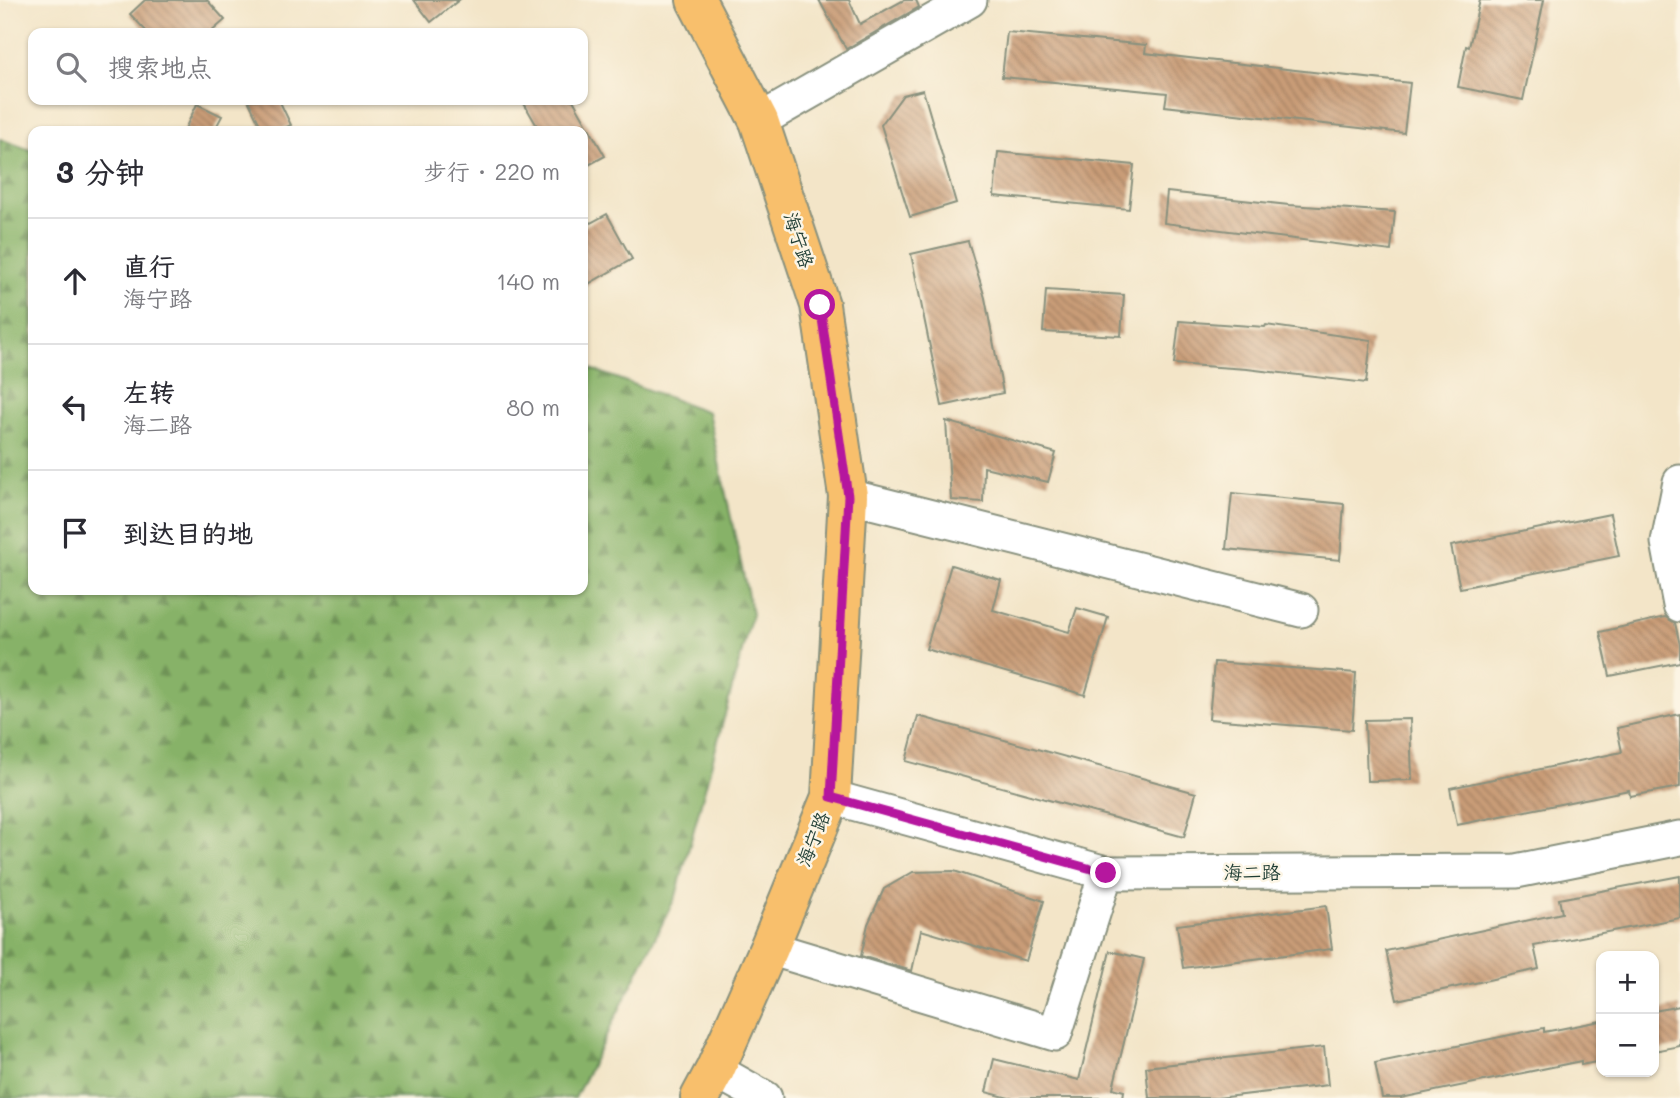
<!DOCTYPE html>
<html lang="zh">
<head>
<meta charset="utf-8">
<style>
  :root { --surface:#fff; --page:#f7f7f7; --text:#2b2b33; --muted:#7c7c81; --line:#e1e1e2 }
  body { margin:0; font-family:Mali,"LXGW WenKai TC",sans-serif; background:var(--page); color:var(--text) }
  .controls { position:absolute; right:21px; bottom:21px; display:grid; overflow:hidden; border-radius:14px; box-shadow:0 2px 5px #0004 }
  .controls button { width:63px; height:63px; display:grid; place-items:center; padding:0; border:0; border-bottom:2px solid var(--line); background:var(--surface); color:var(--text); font:35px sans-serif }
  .stop { position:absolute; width:21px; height:21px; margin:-16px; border:5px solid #b5179e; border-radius:50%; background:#fff }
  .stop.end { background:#b5179e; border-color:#fff; box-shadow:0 2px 7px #0008 }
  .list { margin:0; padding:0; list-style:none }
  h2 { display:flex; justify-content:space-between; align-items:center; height:91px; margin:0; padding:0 28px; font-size:30px }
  h2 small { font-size:23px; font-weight:400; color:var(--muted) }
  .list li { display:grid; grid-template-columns:46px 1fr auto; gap:21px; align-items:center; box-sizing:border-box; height:126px; padding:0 28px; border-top:2px solid var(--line) }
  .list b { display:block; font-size:26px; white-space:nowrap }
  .list p { margin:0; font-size:23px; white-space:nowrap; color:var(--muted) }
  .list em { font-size:23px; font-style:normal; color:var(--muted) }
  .icon { flex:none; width:38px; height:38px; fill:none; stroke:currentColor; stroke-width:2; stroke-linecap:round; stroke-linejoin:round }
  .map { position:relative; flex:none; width:1680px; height:1098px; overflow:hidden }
  .search { position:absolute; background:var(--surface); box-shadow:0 2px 5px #0004; left:28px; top:28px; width:560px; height:77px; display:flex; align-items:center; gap:18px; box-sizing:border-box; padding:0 24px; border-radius:14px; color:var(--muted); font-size:26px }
  .panel { position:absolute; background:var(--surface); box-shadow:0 2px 5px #0004; left:28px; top:126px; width:560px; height:469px; border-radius:14px }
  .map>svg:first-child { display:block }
  .forest { fill:url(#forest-firs); stroke:#53784e; stroke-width:2 }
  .building { fill:url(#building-back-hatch) }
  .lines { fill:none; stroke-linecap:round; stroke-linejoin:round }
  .minor-casing { stroke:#89917e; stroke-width:37 }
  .major-casing { stroke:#89917e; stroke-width:42 }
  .minor { stroke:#fff; stroke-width:33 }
  .major { stroke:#f8bf6c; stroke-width:38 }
  .route { stroke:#b5179e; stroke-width:9 }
  .labels { text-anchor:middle; stroke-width:5; stroke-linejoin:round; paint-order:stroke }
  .street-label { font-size:19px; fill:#1f3d34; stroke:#fcf5e5 }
</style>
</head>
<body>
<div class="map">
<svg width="1680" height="1098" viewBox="0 0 1680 1098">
  <defs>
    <pattern id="forest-firs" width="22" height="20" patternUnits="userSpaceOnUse" patternTransform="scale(1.75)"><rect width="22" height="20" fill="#87b268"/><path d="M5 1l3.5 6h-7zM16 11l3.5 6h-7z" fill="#6e9256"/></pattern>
    <pattern id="building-back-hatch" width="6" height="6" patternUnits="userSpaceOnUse" patternTransform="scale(1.75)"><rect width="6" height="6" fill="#c99c77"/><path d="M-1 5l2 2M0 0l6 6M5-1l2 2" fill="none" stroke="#a38062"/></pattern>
  </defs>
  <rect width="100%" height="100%" fill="#fcf5e5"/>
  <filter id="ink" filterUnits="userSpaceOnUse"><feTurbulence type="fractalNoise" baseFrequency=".0143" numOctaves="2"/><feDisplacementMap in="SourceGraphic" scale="14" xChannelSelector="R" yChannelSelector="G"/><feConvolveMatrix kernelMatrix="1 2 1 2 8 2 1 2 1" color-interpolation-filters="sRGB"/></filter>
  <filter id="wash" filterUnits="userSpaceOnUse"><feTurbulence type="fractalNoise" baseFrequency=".00686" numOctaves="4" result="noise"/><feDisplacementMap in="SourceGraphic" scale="28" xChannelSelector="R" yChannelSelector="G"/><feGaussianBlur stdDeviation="1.57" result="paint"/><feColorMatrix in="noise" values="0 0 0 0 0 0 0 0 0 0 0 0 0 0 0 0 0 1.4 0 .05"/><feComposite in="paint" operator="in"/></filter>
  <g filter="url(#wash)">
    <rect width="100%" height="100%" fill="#f3e5c8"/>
    <path class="forest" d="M0,139l33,12v439h550v-224l125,46 44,202 -76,282 -101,202h-575z"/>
    <g id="blocks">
      <g class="building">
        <path d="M145,0h62l18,20 -15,13h-62l-18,-19z"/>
        <path d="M414,0h45l-28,22z"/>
        <path d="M819,0h30l11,24 44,-24h12l3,7 -73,42z"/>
        <path d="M1480,0h64l-21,100 -65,-13 8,-41 3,1z"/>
        <path d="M1007,32l139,13 -1,8 265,30 -6,50 -239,-27 2,-13 -165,-16z"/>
        <path d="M923,90l33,113 -46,14 -29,-92 22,-30z"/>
        <path d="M248,100h31l12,25 -13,6h-15z"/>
        <path d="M522,100h51l32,56 -22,12v-37h-43z"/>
        <path d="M197,104l25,12 -8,15h-30z"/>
        <path d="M998,152l136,13 -5,44 -135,-13z"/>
        <path d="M1167,192l122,13 106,7 -4,39 -227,-28z"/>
        <path d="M607,214l25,45 -49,28v-60z"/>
        <path d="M968,241l17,57 18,95 -61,13 -31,-152z"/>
        <path d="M1046,290l78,5 -3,41 -78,-4z"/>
        <path d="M1179,321l86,6 1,-2 105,15 -5,43 -119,-14 -73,-5z"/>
        <path d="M946,421l110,32 -8,29 -64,-15 -1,35 -32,-2z"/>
        <path d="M1232,493l112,11 -4,56 -114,-11z"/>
        <path d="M1610,514l9,42 -159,32 -9,-42z"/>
        <path d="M951,565l50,15 -8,30 76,22 8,-24 31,9 -23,78 -159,-46z"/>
        <path d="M1665,617l10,6 5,22v17l-70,14 -10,-44z"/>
        <path d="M1214,662l142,11 -4,57 -143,-11z"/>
        <path d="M1680,714v73l-50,9 -1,-6 -172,35 -7,-37 172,-36 -5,-24z"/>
        <path d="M918,716l278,77 -12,44 -278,-76z"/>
        <path d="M1410,719l2,61 -45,1 -2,-61z"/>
        <path d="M954,871l90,30 -18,60 -105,-31 -9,41 -51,-15 7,-32 16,-35 29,-17z"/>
        <path d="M1680,876v42l-146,28 5,23 -142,31 -11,-49 176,-38 -3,-14z"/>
        <path d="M1326,906l6,43 -149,19 -6,-43z"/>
        <path d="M1110,951l34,8 -31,129 11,3 -1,7h-114l-23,-6 8,-33 85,21z"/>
        <path d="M1680,1006v40l-26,5v-40z"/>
        <path d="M1601,1021v40l-20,4v-4l-180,37h-19l-7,-35 169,-35v4z"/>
        <path d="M1324,1047l4,38 -111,13h-68l-3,-31z"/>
      </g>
    </g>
  </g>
  <g filter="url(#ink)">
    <use href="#blocks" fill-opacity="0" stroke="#89917e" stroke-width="2"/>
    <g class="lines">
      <defs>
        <g id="minor">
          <path d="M759,121l211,-121"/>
          <path d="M1680,482l-12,60 12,63"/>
          <path d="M848,496l453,114"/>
          <path d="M831,797l275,76 410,-2 164,-33"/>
          <path d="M769,948l286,86 51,-161"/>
          <path d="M715,1070l50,28"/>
        </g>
        <path id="major" d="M696,0l63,121 61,184 28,191 -17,301 -62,151 -54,122 -15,28"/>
      </defs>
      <use href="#minor" class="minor-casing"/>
      <use href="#major" class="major-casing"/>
      <use href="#minor" class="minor"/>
      <use href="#major" class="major"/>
    </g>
  </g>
  <g class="lines" filter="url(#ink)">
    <path class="route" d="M820,305l28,191 -17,301 275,76"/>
  </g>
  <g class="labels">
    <g class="street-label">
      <text transform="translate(799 240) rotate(72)" y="7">海宁路</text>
      <text transform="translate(813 839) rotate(-68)" y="7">海宁路</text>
      <text x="1252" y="879">海二路</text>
    </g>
  </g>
</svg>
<div class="controls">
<button>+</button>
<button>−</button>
</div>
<div class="stop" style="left:820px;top:305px"></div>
<div class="stop end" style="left:1106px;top:873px"></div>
<div class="search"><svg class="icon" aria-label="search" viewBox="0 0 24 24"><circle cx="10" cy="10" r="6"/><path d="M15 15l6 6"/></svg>搜索地点</div>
<section class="panel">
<h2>3 分钟<small>步行 · 220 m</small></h2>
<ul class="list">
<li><svg class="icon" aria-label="ahead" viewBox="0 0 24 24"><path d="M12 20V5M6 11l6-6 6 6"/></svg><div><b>直行</b><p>海宁路</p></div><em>140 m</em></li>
<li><svg class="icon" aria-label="left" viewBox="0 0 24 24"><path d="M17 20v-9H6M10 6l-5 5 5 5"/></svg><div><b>左转</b><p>海二路</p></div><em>80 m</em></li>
<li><svg class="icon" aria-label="arrive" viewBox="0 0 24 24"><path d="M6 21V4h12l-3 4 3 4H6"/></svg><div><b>到达目的地</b></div></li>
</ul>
</section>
</div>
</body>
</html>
